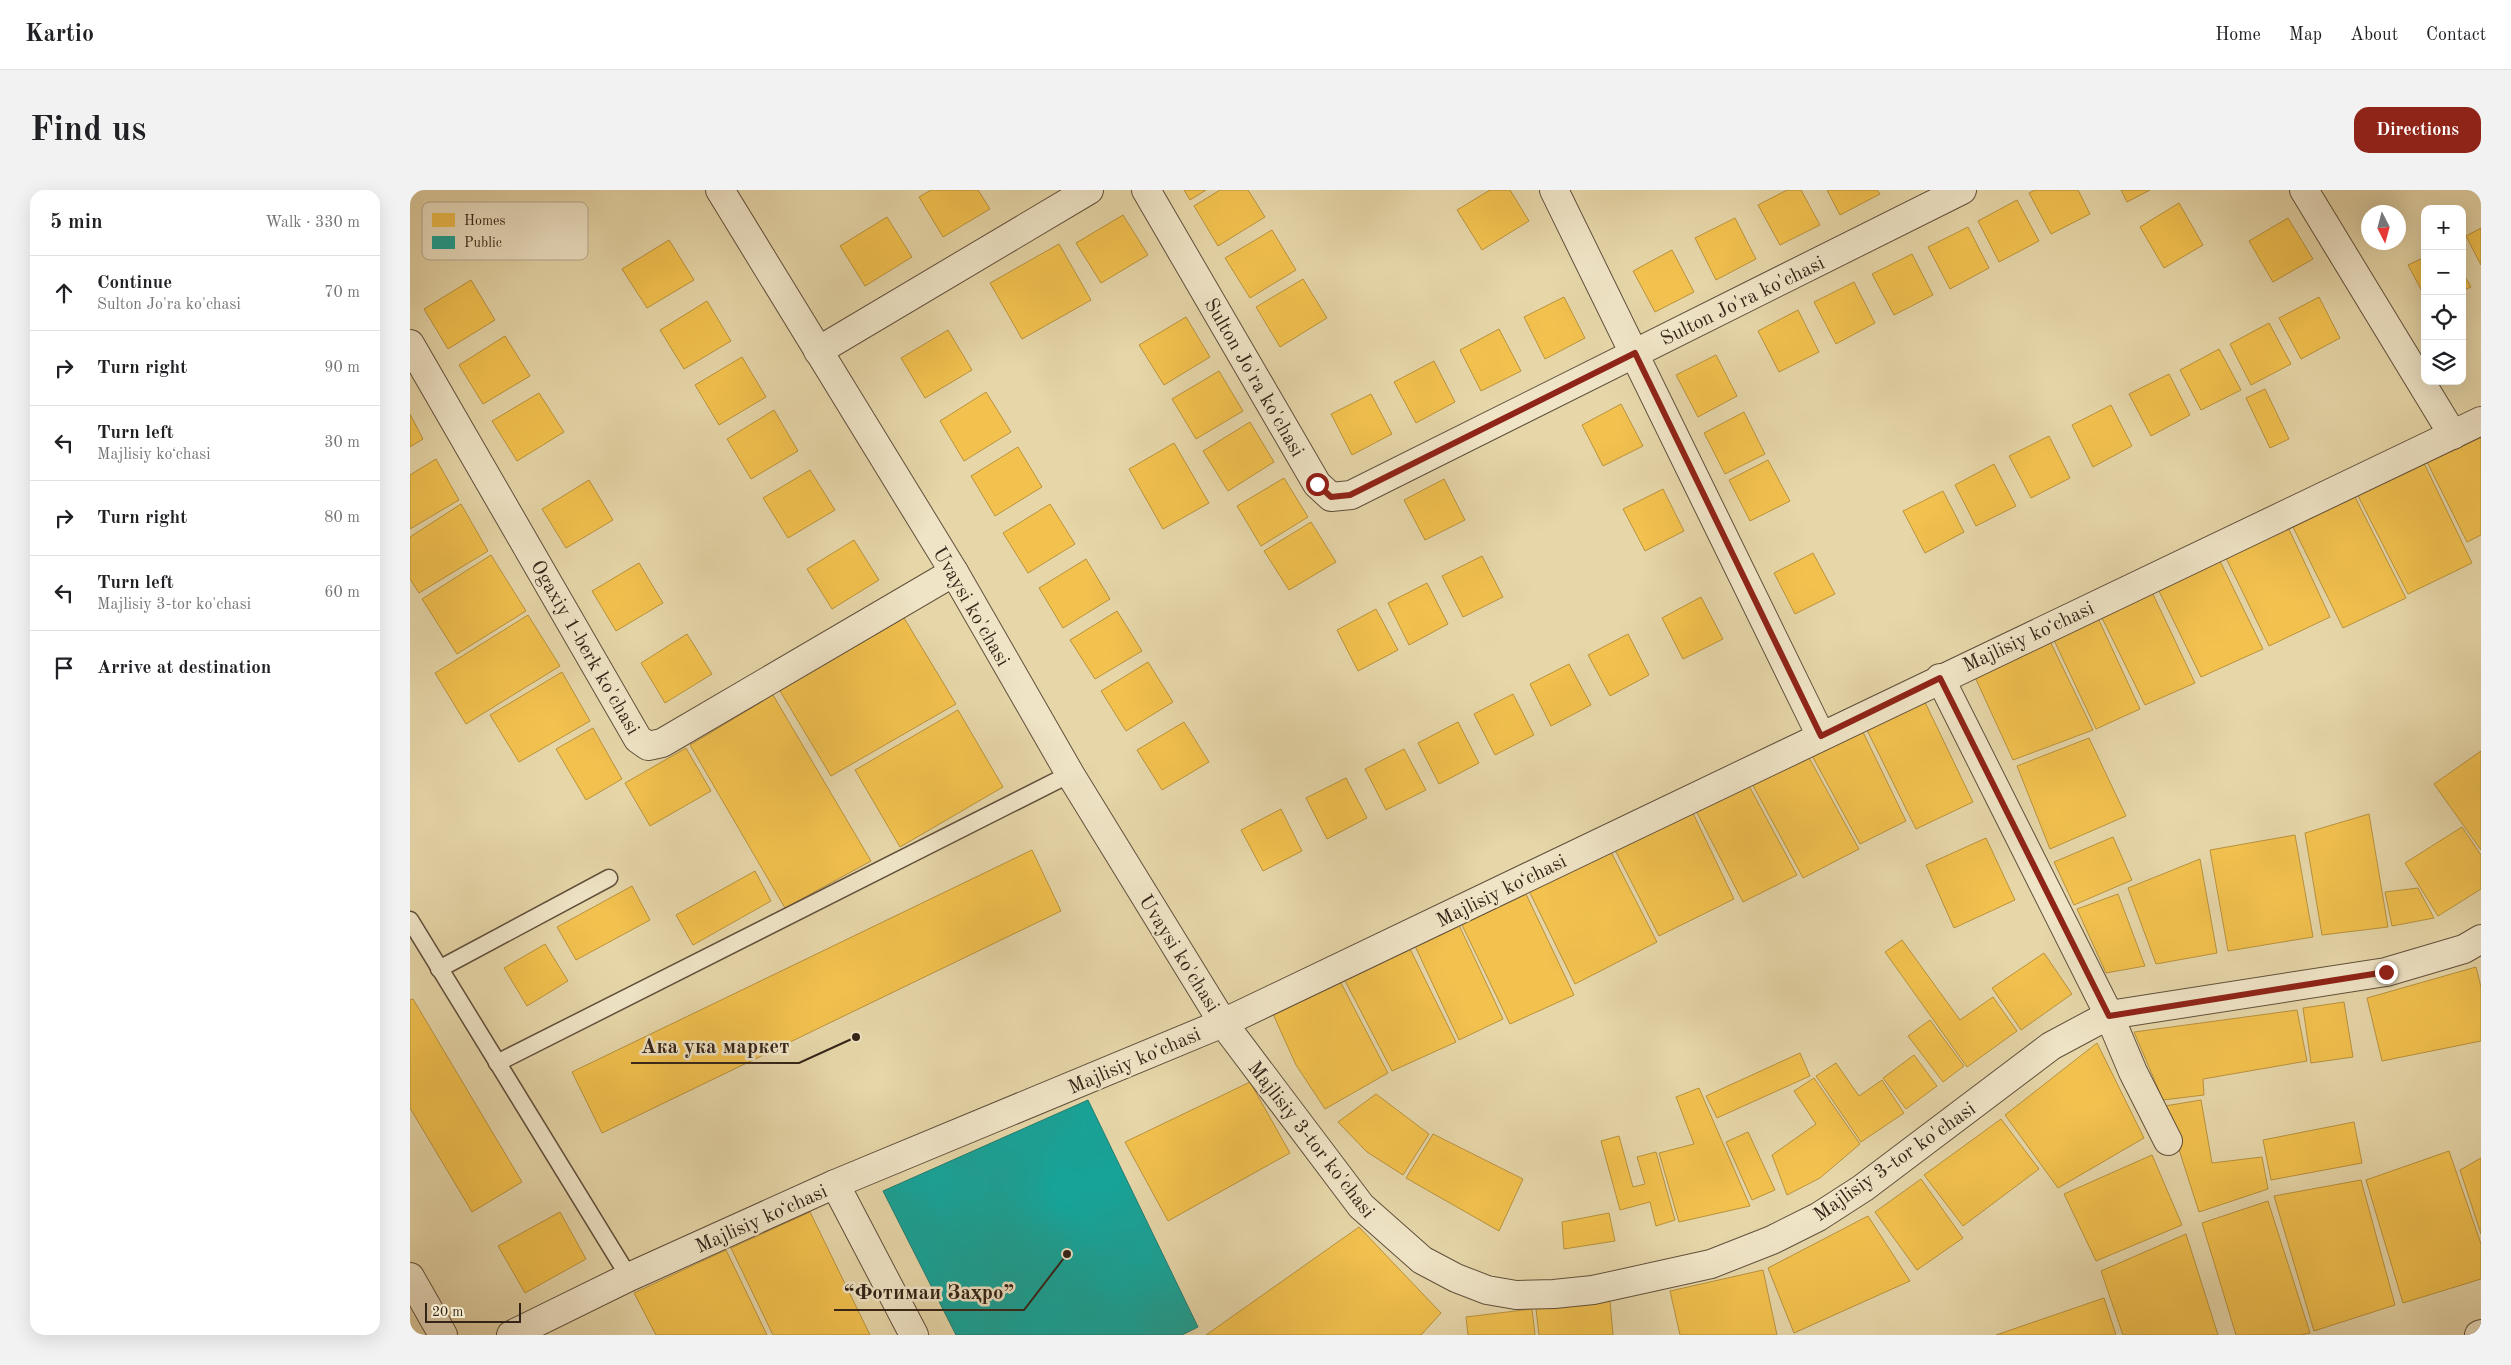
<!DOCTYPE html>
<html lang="en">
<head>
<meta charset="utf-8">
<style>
  :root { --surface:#fff; --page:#f2f2f2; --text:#202124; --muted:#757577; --line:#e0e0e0; --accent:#8f2418 }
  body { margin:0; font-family:"Old Standard TT",serif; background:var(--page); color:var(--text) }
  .controls { position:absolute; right:15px; top:15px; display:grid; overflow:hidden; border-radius:10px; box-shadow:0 5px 20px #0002 }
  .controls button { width:45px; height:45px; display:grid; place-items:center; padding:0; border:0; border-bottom:1px solid var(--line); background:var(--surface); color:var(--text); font:25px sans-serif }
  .compass { position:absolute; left:1951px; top:15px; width:45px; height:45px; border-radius:50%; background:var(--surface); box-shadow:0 5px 20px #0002; rotate:174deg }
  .scale { position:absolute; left:15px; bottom:12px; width:96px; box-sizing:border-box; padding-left:5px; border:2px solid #352418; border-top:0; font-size:14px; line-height:18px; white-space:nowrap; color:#352418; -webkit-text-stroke:4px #efe4c6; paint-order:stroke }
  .stop { position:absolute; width:15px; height:15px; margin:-11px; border:4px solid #8f2418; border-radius:50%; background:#fff }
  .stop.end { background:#8f2418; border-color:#fff; box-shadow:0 1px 5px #0008 }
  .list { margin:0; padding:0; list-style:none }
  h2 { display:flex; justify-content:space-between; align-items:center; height:65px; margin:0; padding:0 20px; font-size:21px }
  h2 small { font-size:16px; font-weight:400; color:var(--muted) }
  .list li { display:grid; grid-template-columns:32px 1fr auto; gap:15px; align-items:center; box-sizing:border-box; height:75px; padding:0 20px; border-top:1px solid var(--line) }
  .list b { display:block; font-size:19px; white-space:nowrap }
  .list p { margin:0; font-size:16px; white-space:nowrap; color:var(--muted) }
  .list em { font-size:16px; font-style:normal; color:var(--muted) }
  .icon { flex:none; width:28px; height:28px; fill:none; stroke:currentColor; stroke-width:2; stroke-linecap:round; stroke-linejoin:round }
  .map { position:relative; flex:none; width:2071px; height:1145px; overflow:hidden; border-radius:15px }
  header { display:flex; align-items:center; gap:30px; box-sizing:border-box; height:70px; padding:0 25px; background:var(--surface); border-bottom:1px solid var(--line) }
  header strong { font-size:24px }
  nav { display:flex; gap:28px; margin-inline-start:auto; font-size:18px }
  .intro { display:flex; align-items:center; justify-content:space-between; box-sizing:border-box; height:120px; padding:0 30px }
  h1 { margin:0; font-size:35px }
  .button { padding:12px 22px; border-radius:15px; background:var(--accent); color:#fff; font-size:18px; font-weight:700 }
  main { display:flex; gap:30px; padding:0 30px }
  aside { flex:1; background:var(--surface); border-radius:15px; box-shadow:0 5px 20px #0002 }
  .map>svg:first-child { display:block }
  .homes { fill:#f2c14e; stroke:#b9923e }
  .public { fill:#17a398; stroke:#207d72 }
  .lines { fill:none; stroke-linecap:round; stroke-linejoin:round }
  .lane-casing { stroke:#61503c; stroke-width:19 }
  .street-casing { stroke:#61503c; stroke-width:30 }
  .lane { stroke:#efe4c6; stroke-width:16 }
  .street { stroke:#efe4c6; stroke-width:28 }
  .route { stroke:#8f2418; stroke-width:6 }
  .labels { text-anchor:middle; stroke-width:5; stroke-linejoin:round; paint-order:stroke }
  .street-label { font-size:20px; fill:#352418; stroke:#efe4c6 }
  .key { fill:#efe4c6; stroke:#b7aa92; stroke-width:1 }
  .key-label { font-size:14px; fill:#352418 }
  .leader { fill:none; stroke:#352418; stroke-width:2 }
  .callout-dot { fill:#352418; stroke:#efe4c6; stroke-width:2 }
  .callout-label { font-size:21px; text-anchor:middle; font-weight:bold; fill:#352418; stroke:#efe4c6; stroke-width:5; stroke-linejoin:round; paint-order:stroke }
</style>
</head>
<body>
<header>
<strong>Kartio</strong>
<nav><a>Home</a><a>Map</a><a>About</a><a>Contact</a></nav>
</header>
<div class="intro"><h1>Find us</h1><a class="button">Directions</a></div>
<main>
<aside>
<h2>5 min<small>Walk · 330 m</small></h2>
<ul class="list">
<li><svg class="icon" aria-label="ahead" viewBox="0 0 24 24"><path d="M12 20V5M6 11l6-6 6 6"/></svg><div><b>Continue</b><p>Sulton Jo'ra ko'chasi</p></div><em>70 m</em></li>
<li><svg class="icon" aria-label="right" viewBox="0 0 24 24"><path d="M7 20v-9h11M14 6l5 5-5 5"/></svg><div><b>Turn right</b></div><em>90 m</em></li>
<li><svg class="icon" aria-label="left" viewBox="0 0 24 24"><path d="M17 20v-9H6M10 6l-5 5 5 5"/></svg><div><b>Turn left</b><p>Majlisiy koʻchasi</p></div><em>30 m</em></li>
<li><svg class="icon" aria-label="right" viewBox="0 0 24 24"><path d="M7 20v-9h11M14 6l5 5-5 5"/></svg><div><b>Turn right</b></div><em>80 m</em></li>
<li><svg class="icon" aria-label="left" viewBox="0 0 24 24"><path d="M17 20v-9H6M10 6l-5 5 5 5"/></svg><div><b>Turn left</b><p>Majlisiy 3-tor ko'chasi</p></div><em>60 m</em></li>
<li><svg class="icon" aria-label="arrive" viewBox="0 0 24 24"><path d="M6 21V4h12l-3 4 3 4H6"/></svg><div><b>Arrive at destination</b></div></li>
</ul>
</aside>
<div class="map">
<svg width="2071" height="1145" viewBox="0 0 2071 1145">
  <rect width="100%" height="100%" fill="#e6d6a8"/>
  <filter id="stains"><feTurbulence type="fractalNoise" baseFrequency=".004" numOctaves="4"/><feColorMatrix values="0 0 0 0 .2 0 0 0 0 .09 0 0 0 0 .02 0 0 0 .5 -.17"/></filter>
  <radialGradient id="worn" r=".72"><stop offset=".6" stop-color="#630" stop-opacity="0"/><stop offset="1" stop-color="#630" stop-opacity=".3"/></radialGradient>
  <g class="homes">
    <path d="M521,0h47l12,19 -47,28 -24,-40z"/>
    <path d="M774,0h22l-16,10z"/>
    <path d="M810,0h28l17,27 -47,29 -24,-40z"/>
    <path d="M1080,0h20l19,31 -47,29 -25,-40z"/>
    <path d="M1377,0h14l19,35 -40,20 -22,-40z"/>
    <path d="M1417,0h50l3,4 -40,21z"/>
    <path d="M1625,0h43l12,24 -39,20 -22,-41z"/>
    <path d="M1711,0h29l-23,12z"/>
    <path d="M1607,10l22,41 -40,21 -21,-41z"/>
    <path d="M1769,13l24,42 -39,23 -24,-41z"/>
    <path d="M713,25l25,40 -47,28 -25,-40z"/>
    <path d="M477,27l25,40 -47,29 -25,-40z"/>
    <path d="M1325,28l21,41 -40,21 -21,-42z"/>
    <path d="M1878,28l25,41 -40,23 -24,-41z"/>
    <path d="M1558,37l21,41 -39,21 -22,-42z"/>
    <path d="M2071,38v37l-15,-29z"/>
    <path d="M862,40l24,40 -46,28 -25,-40z"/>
    <path d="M259,50l25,40 -47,28 -25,-39z"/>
    <path d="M649,54l32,56 -69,39 -32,-56z"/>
    <path d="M1262,60l22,42 -39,20 -22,-41z"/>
    <path d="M1502,64l21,41 -39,20 -22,-41z"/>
    <path d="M2015,67v40l-17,-32z"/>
    <path d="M2052,81l9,16 -9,4z"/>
    <path d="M893,89l24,39 -47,29 -24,-40z"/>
    <path d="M61,90l24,40 -47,29 -24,-40z"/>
    <path d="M1444,92l21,41 -39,21 -22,-42z"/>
    <path d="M1154,107l21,41 -40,21 -21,-42z"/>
    <path d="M1909,107l21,41 -39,21 -22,-41z"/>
    <path d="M297,111l24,40 -47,28 -24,-39z"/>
    <path d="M1388,120l21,42 -40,20 -21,-41z"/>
    <path d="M776,127l24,40 -46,28 -25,-40z"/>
    <path d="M1859,133l22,41 -40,21 -21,-41z"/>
    <path d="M1089,139l22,42 -40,20 -21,-41z"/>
    <path d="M538,140l24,40 -47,28 -24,-40z"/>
    <path d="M95,146l25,40 -47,28 -24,-39z"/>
    <path d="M1809,159l22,41 -40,20 -21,-40z"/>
    <path d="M1306,165l21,41 -39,21 -22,-42z"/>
    <path d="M332,167l24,40 -47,28 -24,-40z"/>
    <path d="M1024,171l21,41 -39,21 -22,-41z"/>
    <path d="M809,181l24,40 -47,28 -24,-40z"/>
    <path d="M1759,184l21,41 -39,21 -22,-42z"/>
    <path d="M1855,199l24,50 -19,9 -24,-50z"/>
    <path d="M576,202l25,40 -47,29 -24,-40z"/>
    <path d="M129,203l25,39 -47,29 -25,-40z"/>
    <path d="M961,204l21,40 -40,21 -21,-41z"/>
    <path d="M1211,214l22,42 -40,20 -21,-41z"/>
    <path d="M1701,215l21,41 -39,21 -21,-42z"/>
    <path d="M364,220l24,41 -47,28 -24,-40z"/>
    <path d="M1334,222l21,42 -40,20 -21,-41z"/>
    <path d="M0,224l13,25 -13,8z"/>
    <path d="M840,232l24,40 -46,29 -25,-40z"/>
    <path d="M2071,241v104l-14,7 -41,-82z"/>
    <path d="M1639,246l21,42 -39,20 -22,-42z"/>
    <path d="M764,253l35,60 -46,26 -34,-60z"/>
    <path d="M608,257l24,40 -47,29 -24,-40z"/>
    <path d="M26,269l23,41 -49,29v-54z"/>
    <path d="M1358,270l22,41 -40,20 -21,-41z"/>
    <path d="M2013,271l49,102 -64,31 -52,-102z"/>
    <path d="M1584,274l22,42 -40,20 -21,-41z"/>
    <path d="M400,280l25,40 -47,28 -25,-40z"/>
    <path d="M874,288l24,39 -47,29 -24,-40z"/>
    <path d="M1034,289l21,41 -40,20 -21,-40z"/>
    <path d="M179,290l24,40 -47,28 -24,-39z"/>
    <path d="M1253,299l21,42 -39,20 -22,-42z"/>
    <path d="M1533,301l21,41 -39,21 -22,-42z"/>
    <path d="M1943,303l53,105 -63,30 -52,-105z"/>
    <path d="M51,314l27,47 -69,42 -9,-14v-42z"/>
    <path d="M640,314l25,40 -47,29 -25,-40z"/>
    <path d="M901,332l25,40 -47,28 -25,-39z"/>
    <path d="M1877,335l43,92 -61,29 -45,-92z"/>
    <path d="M444,350l25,40 -47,29 -25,-40z"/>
    <path d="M1403,363l22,41 -40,20 -21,-41z"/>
    <path d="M81,365l35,56 -69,43 -35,-55z"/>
    <path d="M1072,366l21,41 -40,20 -21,-41z"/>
    <path d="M1808,367l45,92 -62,28 -45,-92z"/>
    <path d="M676,369l24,40 -47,29 -24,-40z"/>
    <path d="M229,373l24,40 -47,28 -24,-40z"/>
    <path d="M1017,393l21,41 -39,21 -21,-42z"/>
    <path d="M1740,398l45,95 -50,22 -45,-91z"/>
    <path d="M1291,407l22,42 -40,20 -21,-41z"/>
    <path d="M966,419l22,41 -40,21 -21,-41z"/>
    <path d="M707,421l25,40 -47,28 -25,-39z"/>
    <path d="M118,425l32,51 -94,58 -31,-51z"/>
    <path d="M1687,426l43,93 -44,20 -43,-91z"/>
    <path d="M494,428l52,86 -125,72 -51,-85z"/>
    <path d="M277,444l25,40 -47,29 -24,-40z"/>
    <path d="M1218,444l21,41 -39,21 -22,-41z"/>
    <path d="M1639,449l44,91 -80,30 -39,-85z"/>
    <path d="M738,472l25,40 -47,29 -25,-40z"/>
    <path d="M1159,474l22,41 -40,21 -21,-42z"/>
    <path d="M152,482l28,49 -71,41 -29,-47z"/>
    <path d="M1103,504l21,41 -39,20 -21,-41z"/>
    <path d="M363,505l98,166 -86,47 -95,-163z"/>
    <path d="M1512,506l51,106 -57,27 -52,-105z"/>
    <path d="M548,520l45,77 -103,60 -45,-77z"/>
    <path d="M774,532l25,40 -47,28 -25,-40z"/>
    <path d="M1048,532l21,41 -40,21 -21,-41z"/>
    <path d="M1450,536l46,95 -46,23 -50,-92z"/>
    <path d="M183,538l29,51 -36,21 -30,-51z"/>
    <path d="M1679,548l37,78 -76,33 -33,-83z"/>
    <path d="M276,558l25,43 -61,35 -25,-43z"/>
    <path d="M994,559l22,41 -40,20 -21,-41z"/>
    <path d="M2071,561v99l-47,-66z"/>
    <path d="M1397,564l52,95 -56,29 -52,-96z"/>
    <path d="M936,588l21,40 -40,21 -21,-41z"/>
    <path d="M1338,594l49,91 -54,27 -48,-93z"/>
    <path d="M871,619l21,42 -39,20 -22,-41z"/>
    <path d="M1282,621l42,88 -75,37 -45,-88z"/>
    <path d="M1959,624l19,113 -66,8 -17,-102z"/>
    <path d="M2052,637l19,28v34l-43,27 -33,-53z"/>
    <path d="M1885,645l18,102 -85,14 -18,-101z"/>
    <path d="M1703,647l19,43 -58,25 -20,-43z"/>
    <path d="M1576,648l29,62 -61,28 -28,-63z"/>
    <path d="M622,660l29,61 -459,222 -30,-61z"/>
    <path d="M1200,660l47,92 -82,42 -46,-93z"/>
    <path d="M1790,669l17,94 -61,11 -28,-76z"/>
    <path d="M345,681l16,30 -78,44 -17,-30z"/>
    <path d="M222,696l18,34 -74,40 -19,-33z"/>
    <path d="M2008,698l16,30 -42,8 -7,-34z"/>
    <path d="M1115,702l49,103 -64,29 -49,-101z"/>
    <path d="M1708,704l27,72 -39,7 -29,-64z"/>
    <path d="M1049,735l44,94 -44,21 -44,-94z"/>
    <path d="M1492,750l58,80 33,-23 24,34 -50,36 -82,-115z"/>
    <path d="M135,754l23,37 -41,25 -23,-38z"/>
    <path d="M1000,759l46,93 -64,29 -48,-92z"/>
    <path d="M1634,763l28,41 -51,36 -29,-42z"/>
    <path d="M2066,777l5,20v54l-99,20 -15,-63z"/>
    <path d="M930,791l48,92 -63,36 -29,-44 -23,-51z"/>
    <path d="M3,809l109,183 -50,30 -62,-104v-108z"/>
    <path d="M1934,812l9,55 -42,6 -8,-55z"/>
    <path d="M1887,820l10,51 -104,18 1,16 -41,5 -29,-68z"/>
    <path d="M1520,830l34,46 -21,16 -35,-46z"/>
    <path d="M1687,853l47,95 -86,50 -53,-73z"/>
    <path d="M1390,863l10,23 -93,42 -11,-22z"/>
    <path d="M1504,865l23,31 -31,23 -23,-31z"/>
    <path d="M1426,873l23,33 23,-16 22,33 -43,29 -45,-66z"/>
    <path d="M1404,888l46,66 -40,34 -33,17 -15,-40 44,-31 -22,-33z"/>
    <path d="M840,892l40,71 -122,68 -43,-79z"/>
    <path d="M1289,898l51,118 -71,16 -20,-69 35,-9 -18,-47z"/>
    <path d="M966,904l53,40 -26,41 -36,-23 -29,-30z"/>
    <path d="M1791,910l11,63 50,-6 6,32 -69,23 -34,-106z"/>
    <path d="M1591,929l38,50 -76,57 -39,-51z"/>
    <path d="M1944,932l8,41 -91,17 -8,-40z"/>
    <path d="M1338,942l27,58 -23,10 -26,-58z"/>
    <path d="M1023,944l90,45 -24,52 -93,-53z"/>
    <path d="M1209,946l14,51 12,-3 -8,-27 19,-5 19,68 -19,6 -6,-24 -30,8 -19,-69z"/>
    <path d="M2039,961l32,93v35l-78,24 -37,-123z"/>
    <path d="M1742,965l30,70 -86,36 -32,-67z"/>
    <path d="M2071,968v76l-21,-64z"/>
    <path d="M1511,989l42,59 -46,32 -42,-58z"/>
    <path d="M1951,990l34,125 -81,26 -40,-135z"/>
    <path d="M1858,1011l42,132 -9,2h-65l-34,-112z"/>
    <path d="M150,1022l26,47 -61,34 -27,-47z"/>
    <path d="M400,1022l60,123h-97l-42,-87z"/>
    <path d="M1199,1023l6,28 -51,8 -2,-27z"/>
    <path d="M1458,1026l42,65 -116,52 -26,-65z"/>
    <path d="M949,1037l82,86 -20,22h-215z"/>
    <path d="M1776,1044l32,101h-95l-22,-64z"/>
    <path d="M316,1060l41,85h-111l-22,-42z"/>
    <path d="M1353,1080l14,65h-97l-10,-44z"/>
    <path d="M1694,1108l12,37h-120z"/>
    <path d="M1200,1111l3,34h-74l-3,-26z"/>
    <path d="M1122,1119l3,26h-67l-2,-18z"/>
  </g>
  <path class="public" d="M678,910l110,227 -16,8h-226l-73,-144z"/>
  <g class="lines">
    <defs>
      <g id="lane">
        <path d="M0,730l219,357"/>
        <path d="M29,779l170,-91"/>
        <path d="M87,873l573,-289"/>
      </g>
      <g id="street">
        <path d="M310,0l234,382 116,202 153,249 138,183 61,54 34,18 31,12 29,5 38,-1 39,-4 118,-26 61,-24 46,-23 45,-29 188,-142 58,-31 277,-43 78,-23 17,-10"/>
        <path d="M736,0l171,294 14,13 20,-2 611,-305"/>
        <path d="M1144,0l267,546"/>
        <path d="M1894,0l149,245"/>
        <path d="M0,154l228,395 10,7 14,-3 292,-171"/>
        <path d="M408,161l271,-161"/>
        <path d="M1530,488l169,337 24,57 35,69"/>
        <path d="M425,994l79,151"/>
        <path d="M0,1087l33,58"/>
        <path d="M101,1145l118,-58 206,-93 388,-161 1258,-602"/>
        <path d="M2069,1145l2,-1"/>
      </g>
    </defs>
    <use href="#lane" class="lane-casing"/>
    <use href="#street" class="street-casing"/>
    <use href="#lane" class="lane"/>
    <use href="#street" class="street"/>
  </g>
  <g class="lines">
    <path class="route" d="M907,294l14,13 19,-2 285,-142 186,383 119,-58 169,338 277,-44"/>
  </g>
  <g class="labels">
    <g class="street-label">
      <text transform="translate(1332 110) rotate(-26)" y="7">Sulton Jo'ra ko'chasi</text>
      <text transform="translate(845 187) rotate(60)" y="7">Sulton Jo'ra ko'chasi</text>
      <text transform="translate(562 416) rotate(60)" y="7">Uvaysi ko'chasi</text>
      <text transform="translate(1618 446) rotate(-25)" y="7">Majlisiy koʻchasi</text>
      <text transform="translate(176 457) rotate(60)" y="7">Ogaxiy 1-berk ko'chasi</text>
      <text transform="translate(1091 700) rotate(-26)" y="7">Majlisiy koʻchasi</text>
      <text transform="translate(770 763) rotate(58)" y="7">Uvaysi ko'chasi</text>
      <text transform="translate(724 870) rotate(-23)" y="7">Majlisiy koʻchasi</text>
      <text transform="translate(902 949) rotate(52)" y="7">Majlisiy 3-tor ko'chasi</text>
      <text transform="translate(1484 971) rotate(-35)" y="7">Majlisiy 3-tor ko'chasi</text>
      <text transform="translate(351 1028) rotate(-24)" y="7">Majlisiy koʻchasi</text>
    </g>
  </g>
  <rect x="12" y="12" width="166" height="58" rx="8" class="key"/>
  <rect x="22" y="23" width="23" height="14" fill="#f2c14e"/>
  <rect x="22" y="46" width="23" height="13" fill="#17a398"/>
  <g class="key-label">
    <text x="54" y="35">Homes</text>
    <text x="54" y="57">Public</text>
  </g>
  <path class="leader" d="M446 847L389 873H221M657 1064L614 1120H424"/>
  <g class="callout-dot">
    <circle cx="446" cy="847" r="5"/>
    <circle cx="657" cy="1064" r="5"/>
  </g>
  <g class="callout-label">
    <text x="305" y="863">Ака ука маркет</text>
    <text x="519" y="1109">“Фотимаи Заҳро”</text>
  </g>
  <rect width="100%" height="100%" filter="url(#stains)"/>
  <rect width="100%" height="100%" fill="url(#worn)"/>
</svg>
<div class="controls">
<button>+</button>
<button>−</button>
<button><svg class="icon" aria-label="locate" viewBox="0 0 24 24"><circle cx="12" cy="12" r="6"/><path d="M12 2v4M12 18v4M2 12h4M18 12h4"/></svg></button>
<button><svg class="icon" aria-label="layers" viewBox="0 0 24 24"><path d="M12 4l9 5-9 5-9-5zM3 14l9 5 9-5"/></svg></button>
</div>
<svg class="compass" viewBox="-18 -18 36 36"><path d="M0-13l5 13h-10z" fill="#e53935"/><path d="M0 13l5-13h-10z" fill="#757577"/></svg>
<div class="scale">20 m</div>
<div class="stop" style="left:907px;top:294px"></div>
<div class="stop end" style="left:1976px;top:782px"></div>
</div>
</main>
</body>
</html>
